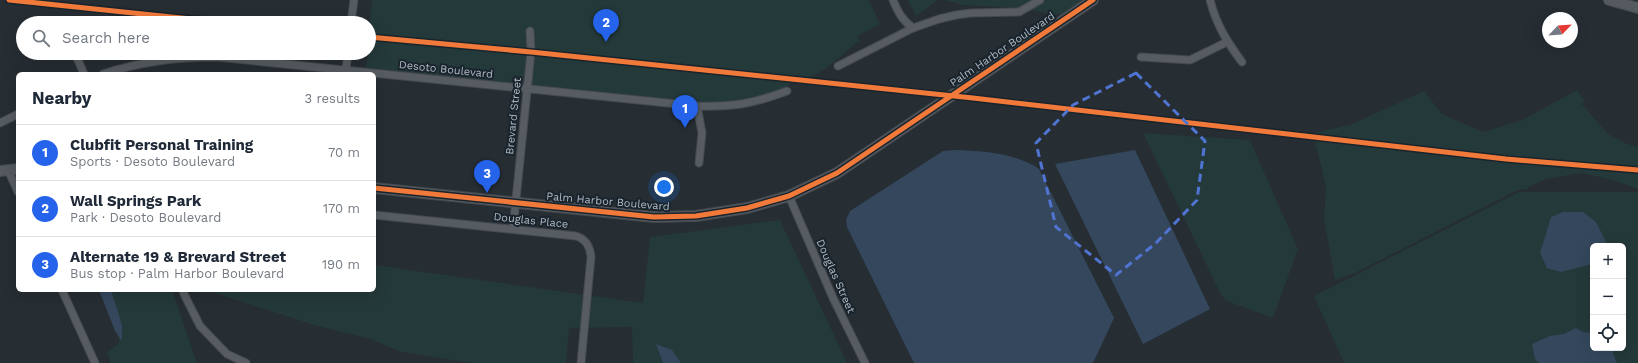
<!DOCTYPE html>
<html lang="en">
<head>
<meta charset="utf-8">
<style>
  :root { --surface:#fff; --page:#f6f6f7; --text:#1f2937; --muted:#747a83; --line:#e0e1e3; --accent:#2563eb }
  body { margin:0; font-family:"Work Sans",sans-serif; background:var(--page); color:var(--text) }
  .controls { position:absolute; right:12px; bottom:12px; display:grid; overflow:hidden; border-radius:6px; box-shadow:0 4px 16px #0002 }
  .controls button { width:36px; height:36px; display:grid; place-items:center; padding:0; border:0; border-bottom:1px solid var(--line); background:var(--surface); color:var(--text); font:20px sans-serif }
  .compass { position:absolute; left:1542px; top:12px; width:36px; height:36px; border-radius:50%; background:var(--surface); box-shadow:0 4px 16px #0002; rotate:65deg }
  .you { position:absolute; left:664px; top:187px; width:14px; height:14px; margin:-10px; border:3px solid #fff; border-radius:50%; background:#1a73e8; box-shadow:0 0 0 6px #1a73e833 }
  .badge { display:grid; place-items:center; width:26px; height:26px; border-radius:50%; background:var(--accent); color:#fff; font-size:13px; font-weight:700 }
  .pin { position:absolute; translate:-50% -33px; filter:drop-shadow(0 1px 2px #0008) }
  .pin::after { content:''; position:absolute; top:21px; width:14px; height:12px; background:inherit; clip-path:polygon(0 0,100% 0,50% 100%) }
  .list { margin:0; padding:0; list-style:none }
  h2 { display:flex; justify-content:space-between; align-items:center; height:52px; margin:0; padding:0 16px; font-size:17px }
  h2 small { font-size:13px; font-weight:400; color:var(--muted) }
  .list li { display:grid; grid-template-columns:26px 1fr auto; gap:12px; align-items:center; box-sizing:border-box; height:56px; padding:0 16px; border-top:1px solid var(--line) }
  .list b { display:block; font-size:15px; white-space:nowrap }
  .list p { margin:0; font-size:13px; white-space:nowrap; color:var(--muted) }
  .list em { font-size:13px; font-style:normal; color:var(--muted) }
  .icon { flex:none; width:22px; height:22px; fill:none; stroke:currentColor; stroke-width:2; stroke-linecap:round; stroke-linejoin:round }
  .map { position:relative; flex:none; width:1638px; height:363px; overflow:hidden }
  .search { position:absolute; background:var(--surface); box-shadow:0 4px 16px #0002; left:16px; top:16px; width:360px; height:44px; display:flex; align-items:center; gap:10px; box-sizing:border-box; padding:0 14px; border-radius:22px; color:var(--muted); font-size:15px }
  .panel { position:absolute; background:var(--surface); box-shadow:0 4px 16px #0002; left:16px; top:72px; width:360px; height:220px; border-radius:6px }
  .map>svg:first-child { display:block }
  .green { fill:#24393a; fill-rule:evenodd }
  .water { fill:#34475c }
  .lines { fill:none; stroke-linecap:round; stroke-linejoin:round }
  .street-casing { stroke:#44494e; stroke-width:9 }
  .secondary-casing { stroke:#44494e; stroke-width:12 }
  .street { stroke:#565c61; stroke-width:7 }
  .secondary { stroke:#555a60; stroke-width:10 }
  .cycleway-casing { stroke:#1a242d; stroke-width:8 }
  .cycleway { stroke:#f17a3a; stroke-width:5 }
  .marked { fill:none; stroke:#5074d1; stroke-width:3; stroke-dasharray:8 5; stroke-linejoin:round }
  .labels { text-anchor:middle; stroke-width:4; stroke-linejoin:round; paint-order:stroke }
  .street-label { font-size:11px; fill:#afbac5; stroke:#1a242d }
</style>
</head>
<body>
<div class="map">
<svg width="1638" height="363" viewBox="0 0 1638 363">
  <rect width="100%" height="100%" fill="#262d33"/>
  <g class="green">
    <path d="M372,0h497l11,24 -23,12 3,6 -4,1c-14,12 -40,39 -60,36 -40,38 -119,21 -168,16 -33,-3 -65,-6 -98,-9l2,-14 -7,-1 -2,14 -158,-17 4,-14 -2,-1h2v-22z"/>
    <path d="M908,0h30l-22,16z"/>
    <path d="M945,0h89l-14,8 -57,-3z"/>
    <path d="M1046,0h42l-23,15 -13,-1 -22,-4z"/>
    <path d="M1577,90l9,13h-5l27,31 17,9 13,4v42l-25,-9 -32,-7 -34,6 -19,8v2l-10,1 -163,83 -20,7 -11,-61 2,-33 -13,-53 37,-8 74,-34 18,23 41,18 39,-12z"/>
    <path d="M1143,133l107,7 48,109 -25,69 -46,-17 -6,-6z"/>
    <path d="M1519,192h119v171h-294l-30,-67zM1593,246h30v102h-30z"/>
    <path d="M780,220l67,143h-214l-1,-36 -63,1 -3,35h-94l-71,-11 -30,-13 -54,-13 -111,-36h168v-25l269,38 7,-66z"/>
    <path d="M106,290h66l25,73h-86l-4,-10 12,-10 -5,-31z"/>
  </g>
  <g class="water">
    <path d="M955,150c28,1 61,3 84,19l75,149 -21,45h-179l-67,-136 -1,-7 4,-9 93,-60z"/>
    <path d="M1135,150l75,159 -67,35 -88,-180z"/>
    <path d="M1563,212h20l13,10 12,24h-15v18l-32,8 -14,-4 -7,-15 11,-36z"/>
    <path d="M99,290h12l11,35v16l-7,-10z"/>
    <path d="M1576,328l7,4 10,1v15h22l-2,5 4,10h-78l-4,-4 -3,-15 18,-8 14,-2z"/>
    <path d="M656,344l16,6 9,13h-18z"/>
  </g>
  <g class="lines">
    <defs>
      <g id="street">
        <path d="M893,0c5,12 9,20 20,28"/>
        <path d="M1210,0c6,24 17,42 32,62"/>
        <path d="M351,23l3,-23"/>
        <path d="M75,53l9,21"/>
        <path d="M1141,57l49,3 37,-18"/>
        <path d="M838,66l75,-38 26,-9 17,-4 15,-2 48,-1 21,-12"/>
        <path d="M346,69l2,-16"/>
        <path d="M103,74c36,-12 74,-17 113,-17l481,49c37,1 55,-2 90,-15"/>
        <path d="M697,106l5,27 -3,30"/>
        <path d="M0,123l18,-9"/>
        <path d="M8,170l10,22"/>
        <path d="M789,196l44,102 32,65"/>
        <path d="M374,215l202,21c10,3 14,10 15,21l-10,106"/>
        <path d="M513,229l18,-177 -1,-21"/>
        <path d="M62,290l33,73"/>
        <path d="M183,290l1,4 16,32 27,28 19,9"/>
      </g>
      <g id="secondary">
        <path d="M1609,0l29,8"/>
        <path d="M0,171l18,-2"/>
        <path d="M374,188l280,29 42,-1 51,-8 42,-12 48,-23 256,-173"/>
      </g>
    </defs>
    <use href="#street" class="street-casing"/>
    <use href="#secondary" class="secondary-casing"/>
    <use href="#street" class="street"/>
    <use href="#secondary" class="secondary"/>
    <defs>
      <g id="cycleway">
        <path d="M9,0l220,23"/>
        <path d="M369,37l162,15 442,46 533,61 132,11"/>
        <path d="M374,188l280,29 42,-1 51,-8 42,-12 48,-23 256,-173"/>
      </g>
    </defs>
    <use href="#cycleway" class="cycleway-casing"/>
    <use href="#cycleway" class="cycleway"/>
  </g>
  <path class="marked" d="M1136,73l69,68 -8,59 -41,43 -40,32 -60,-48 -20,-84 37,-38z"/>
  <g class="labels">
    <g class="street-label">
      <text transform="translate(1002 49) rotate(-34)" y="4">Palm Harbor Boulevard</text>
      <text transform="translate(446 69) rotate(6)" y="4">Desoto Boulevard</text>
      <text transform="translate(513 116) rotate(-84)" y="4">Brevard Street</text>
      <text transform="translate(608 201) rotate(5)" y="4">Palm Harbor Boulevard</text>
      <text transform="translate(531 220) rotate(6)" y="4">Douglas Place</text>
      <text transform="translate(836 276) rotate(66)" y="4">Douglas Street</text>
    </g>
  </g>
</svg>
<div class="controls">
<button>+</button>
<button>−</button>
<button><svg class="icon" aria-label="locate" viewBox="0 0 24 24"><circle cx="12" cy="12" r="6"/><path d="M12 2v4M12 18v4M2 12h4M18 12h4"/></svg></button>
</div>
<svg class="compass" viewBox="-18 -18 36 36"><path d="M0-13l5 13h-10z" fill="#e53935"/><path d="M0 13l5-13h-10z" fill="#747a83"/></svg>
<div class="you"></div>
<div class="pin badge" style="left:685px;top:128px">1</div>
<div class="pin badge" style="left:606px;top:42px">2</div>
<div class="pin badge" style="left:487px;top:193px">3</div>
<div class="search"><svg class="icon" aria-label="search" viewBox="0 0 24 24"><circle cx="10" cy="10" r="6"/><path d="M15 15l6 6"/></svg>Search here</div>
<section class="panel">
<h2>Nearby<small>3 results</small></h2>
<ul class="list">
<li><span class="badge">1</span><div><b>Clubfit Personal Training</b><p>Sports · Desoto Boulevard</p></div><em>70 m</em></li>
<li><span class="badge">2</span><div><b>Wall Springs Park</b><p>Park · Desoto Boulevard</p></div><em>170 m</em></li>
<li><span class="badge">3</span><div><b>Alternate 19 &amp; Brevard Street</b><p>Bus stop · Palm Harbor Boulevard</p></div><em>190 m</em></li>
</ul>
</section>
</div>
</body>
</html>
